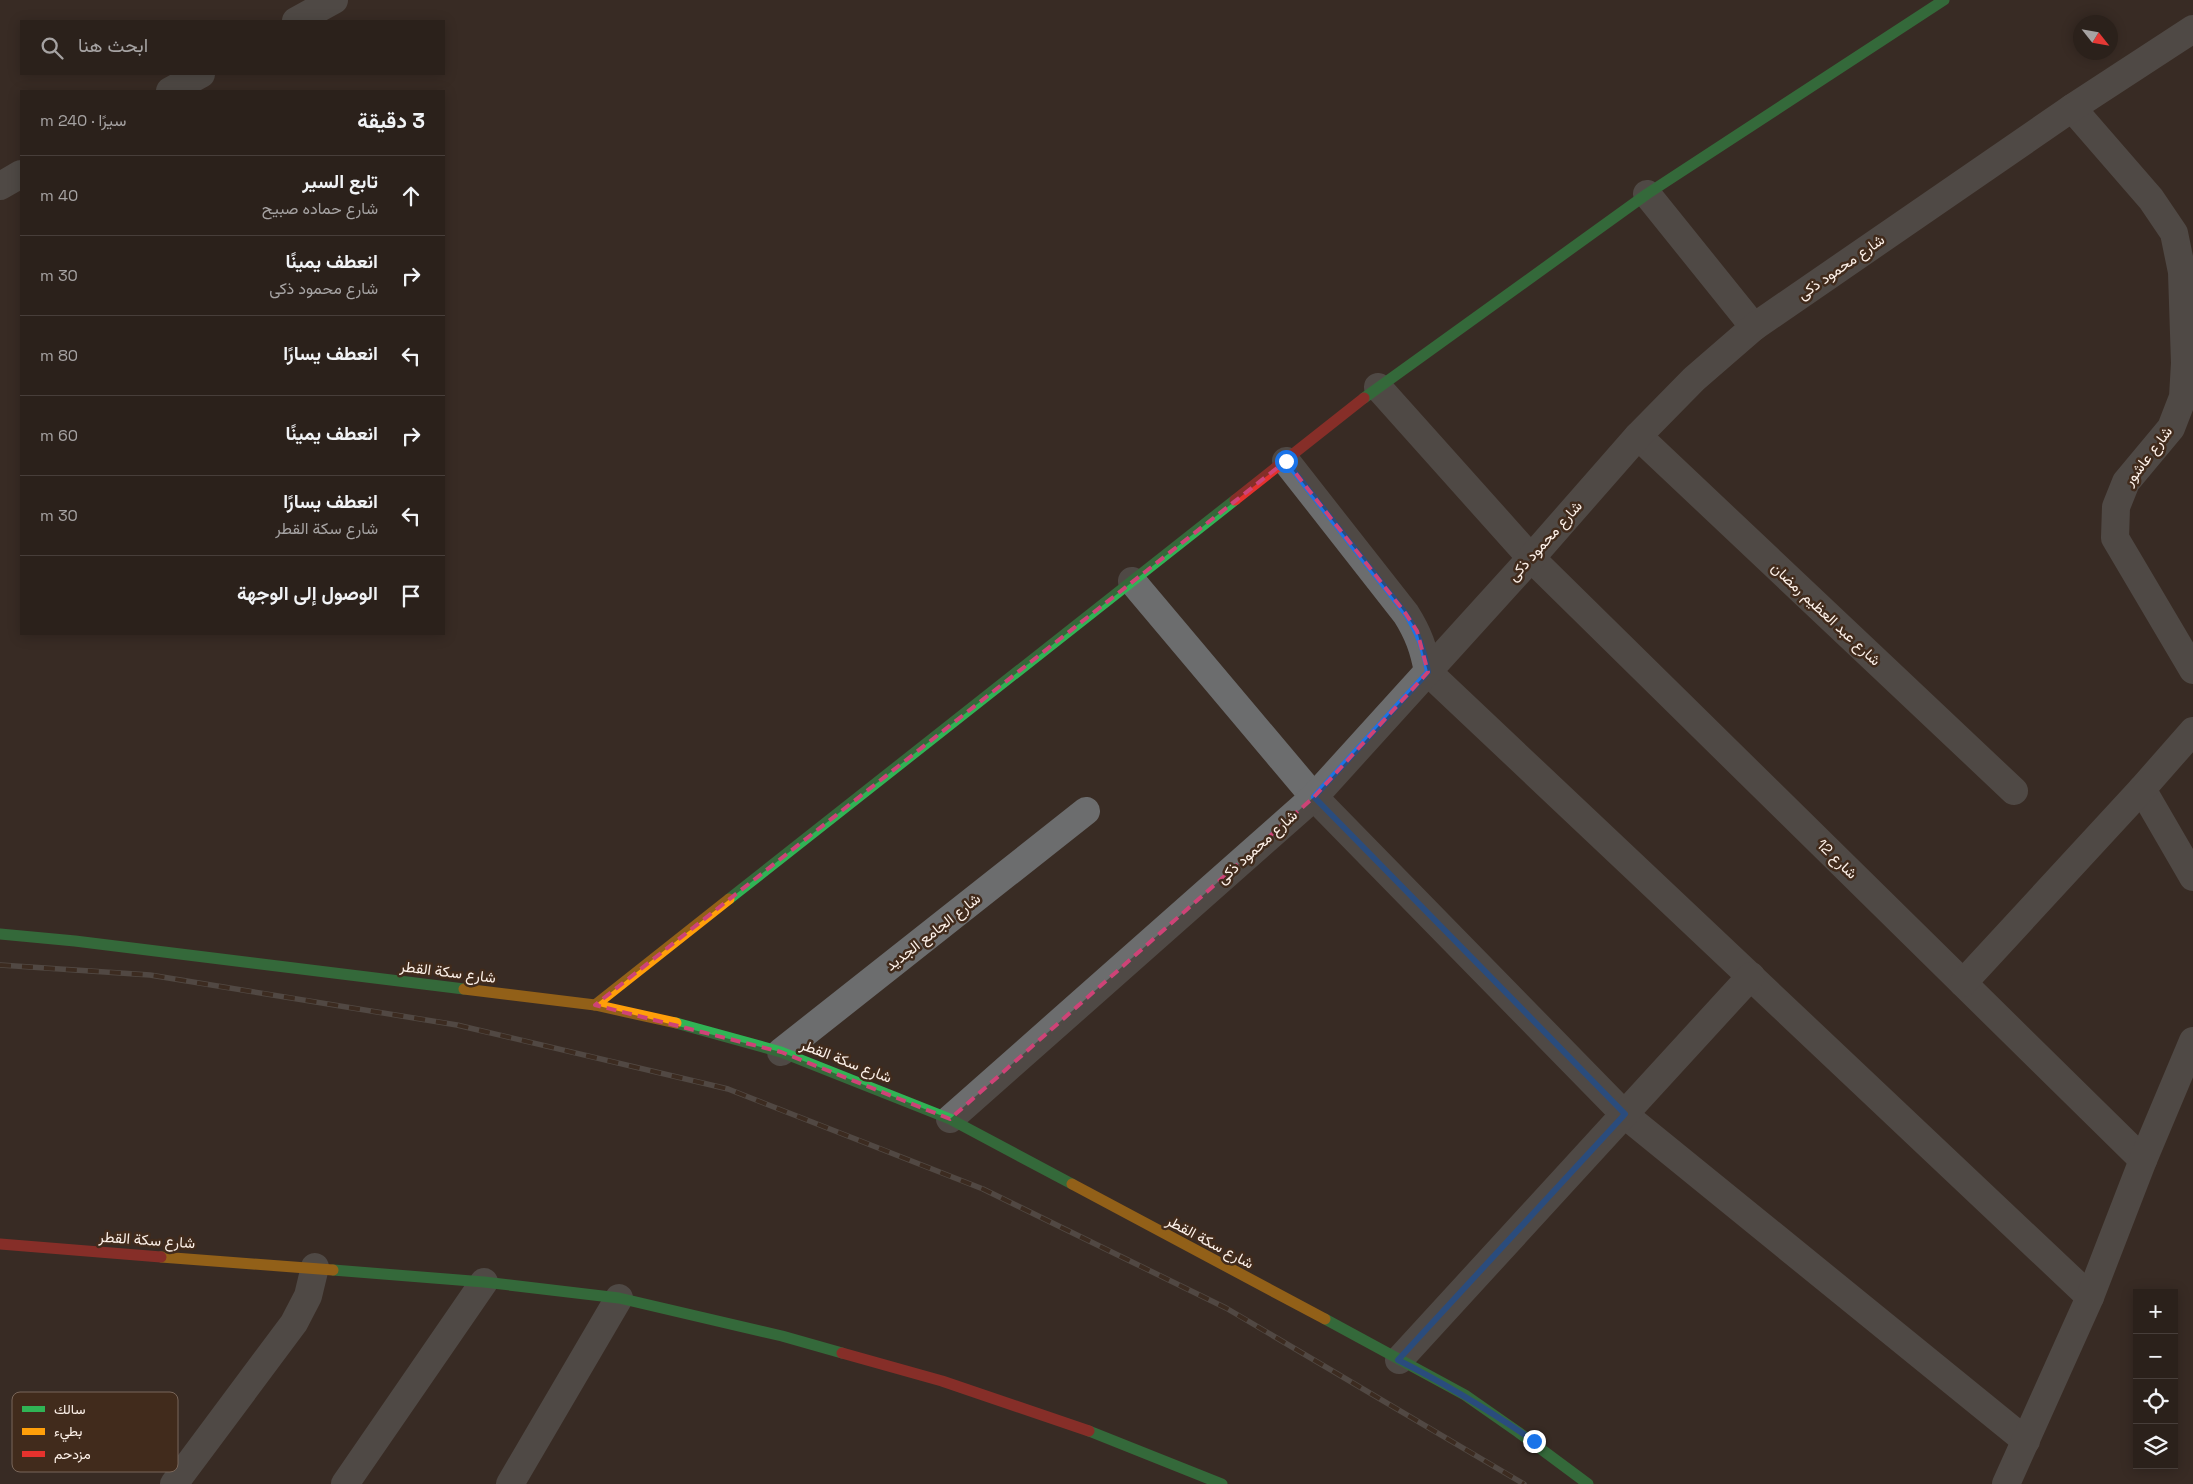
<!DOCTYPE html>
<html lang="ar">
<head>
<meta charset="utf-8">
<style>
  :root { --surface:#2b211b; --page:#372e28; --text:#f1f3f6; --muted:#a6a3a3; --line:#473e3a }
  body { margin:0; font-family:"Space Grotesk",Vazirmatn,sans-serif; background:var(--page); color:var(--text); direction:rtl }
  .controls { position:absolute; right:15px; bottom:15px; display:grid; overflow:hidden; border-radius:0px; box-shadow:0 2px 12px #0003 }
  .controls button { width:45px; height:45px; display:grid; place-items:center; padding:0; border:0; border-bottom:1px solid var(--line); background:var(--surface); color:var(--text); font:25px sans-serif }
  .compass { position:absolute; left:2073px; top:15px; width:45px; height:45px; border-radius:50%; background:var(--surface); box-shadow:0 2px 12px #0003; rotate:121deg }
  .stop { position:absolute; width:15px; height:15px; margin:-11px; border:4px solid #1a73e8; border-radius:50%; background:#fff }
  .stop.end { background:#1a73e8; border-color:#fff; box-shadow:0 1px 5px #0008 }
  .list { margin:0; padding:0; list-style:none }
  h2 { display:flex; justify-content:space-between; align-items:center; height:65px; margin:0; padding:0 20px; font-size:21px }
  h2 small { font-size:16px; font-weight:400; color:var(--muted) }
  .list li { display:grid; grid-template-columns:32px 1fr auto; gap:15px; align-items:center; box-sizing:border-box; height:80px; padding:0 20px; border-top:1px solid var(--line) }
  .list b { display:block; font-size:19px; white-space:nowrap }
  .list p { margin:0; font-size:16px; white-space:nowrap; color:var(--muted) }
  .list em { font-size:16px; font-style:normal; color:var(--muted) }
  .icon { flex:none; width:28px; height:28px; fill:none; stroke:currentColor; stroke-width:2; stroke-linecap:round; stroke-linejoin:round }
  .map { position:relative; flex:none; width:2193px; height:1484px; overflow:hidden; direction:ltr }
  .search { position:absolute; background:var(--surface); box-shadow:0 2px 12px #0003; left:20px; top:20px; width:425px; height:55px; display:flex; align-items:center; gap:12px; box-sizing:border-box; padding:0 18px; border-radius:0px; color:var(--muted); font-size:19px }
  .panel { position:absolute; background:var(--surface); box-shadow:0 2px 12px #0003; left:20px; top:90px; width:425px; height:545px; border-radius:0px; direction:rtl }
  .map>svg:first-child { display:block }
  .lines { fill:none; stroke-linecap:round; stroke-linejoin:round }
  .street { stroke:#6c6d6e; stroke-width:28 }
  .fast { stroke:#30b455; stroke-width:11 }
  .slow { stroke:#ff9f0a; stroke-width:11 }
  .jam { stroke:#e5322d; stroke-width:11 }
  .rail-casing { stroke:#706c69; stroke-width:5.5 }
  .rail { stroke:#412b1c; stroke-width:4; stroke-dasharray:11; stroke-linecap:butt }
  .route { stroke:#1a73e8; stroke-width:6 }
  .marked { fill:none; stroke:#ce4377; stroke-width:4; stroke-dasharray:10 6; stroke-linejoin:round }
  .labels { text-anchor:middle; stroke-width:5; stroke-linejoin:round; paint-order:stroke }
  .street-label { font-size:15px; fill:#fdf1e9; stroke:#412b1c }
  .key { fill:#412b1c; stroke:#79665a; stroke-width:1 }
  .key-label { font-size:14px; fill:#fdf1e9 }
</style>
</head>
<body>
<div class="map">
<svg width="2193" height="1484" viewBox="0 0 2193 1484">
  <rect width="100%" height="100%" fill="#392c24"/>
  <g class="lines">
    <g class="street">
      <path d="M296,21l38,-21"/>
      <path d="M170,91l31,-17"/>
      <path d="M2072,108l79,91 23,34 8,39 3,91 -2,34 -12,31 -45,54 -10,25 -1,31 78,132"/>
      <path d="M0,186l21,-12"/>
      <path d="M1647,194l107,133"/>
      <path d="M1378,387l153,171 612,602"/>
      <path d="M1638,436l376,355"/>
      <path d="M1286,461l120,153c12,19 18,35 22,58l662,625"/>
      <path d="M1132,581l182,216 311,318 401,326"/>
      <path d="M2142,789l51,88"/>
      <path d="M1963,983l179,-194 51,-58"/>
      <path d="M781,1052l305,-241"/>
      <path d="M950,1119l364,-322 217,-239 107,-122 56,-57 60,-52 318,-219 121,-79"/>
      <path d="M1399,1360l352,-384"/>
      <path d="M174,1484l120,-161 14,-27 7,-29"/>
      <path d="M345,1484l139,-202"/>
      <path d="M510,1484l109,-186"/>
      <path d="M2006,1484l84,-187 53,-137 50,-119"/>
    </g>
    <g class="fast">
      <path d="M1364,398l283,-204 297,-194"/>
      <path d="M729,899l506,-399"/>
      <path d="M0,934l75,7 389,48"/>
      <path d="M676,1023l105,29 169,67 122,65"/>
      <path d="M333,1270l151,12 135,16 163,38 60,17"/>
      <path d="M1325,1319l140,76 53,37 70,52"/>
      <path d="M1089,1431l133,53"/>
    </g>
    <g class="slow">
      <path d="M464,989l131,16 81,18"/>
      <path d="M595,1005l134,-106"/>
      <path d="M1072,1184l253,135"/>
      <path d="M161,1257l172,13"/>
    </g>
    <g class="jam">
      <path d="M1235,500l129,-102"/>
      <path d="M0,1244l161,13"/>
      <path d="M842,1353l100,28 147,50"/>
    </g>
    <defs>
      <path id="rail" d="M0,965l150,10 307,50 271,64 255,100 243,119 298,176"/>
    </defs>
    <use href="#rail" class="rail-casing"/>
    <use href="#rail" class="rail"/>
  </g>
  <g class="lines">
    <path class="route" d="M1286,461l120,153c12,19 18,35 22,58l-114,125 311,317 -227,246c48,24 92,51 136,81"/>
  </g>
  <path d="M0 0H2193V1484H0ZM1286,461l120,153 11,17 11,41 -114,125 -364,322 -169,-67 -186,-47z" fill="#392c24" fill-opacity=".55" fill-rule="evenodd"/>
  <path class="marked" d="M1286,461l120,153 11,17 11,41 -114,125 -364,322 -169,-67 -186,-47z"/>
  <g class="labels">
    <g class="street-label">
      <text transform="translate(1841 267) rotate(-35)" y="5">شارع محمود ذكى</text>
      <text transform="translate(2148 456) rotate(-53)" y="5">شارع عاشور</text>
      <text transform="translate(1545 541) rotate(-48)" y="5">شارع محمود ذكى</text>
      <text transform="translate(1826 614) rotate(43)" y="5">شارع عبد العظيم رمضان</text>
      <text transform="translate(1257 847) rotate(-42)" y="5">شارع محمود ذكى</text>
      <text transform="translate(1837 859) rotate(44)" y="5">شارع 12</text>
      <text transform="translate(933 932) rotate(-38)" y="5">شارع الجامع الجديد</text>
      <text transform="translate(448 972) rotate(7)" y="5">شارع سكة القطر</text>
      <text transform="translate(846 1061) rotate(21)" y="5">شارع سكة القطر</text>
      <text transform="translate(147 1240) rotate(4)" y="5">شارع سكة القطر</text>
      <text transform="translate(1210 1242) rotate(28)" y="5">شارع سكة القطر</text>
    </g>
  </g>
  <rect x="12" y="1392" width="166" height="80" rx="8" class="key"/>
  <rect x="22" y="1406" width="23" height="6" fill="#30b455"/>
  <rect x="22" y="1428" width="23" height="7" fill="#ff9f0a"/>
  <rect x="22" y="1451" width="23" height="6" fill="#e5322d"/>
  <g class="key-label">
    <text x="54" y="1414">سالك</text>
    <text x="54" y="1436">بطيء</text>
    <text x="54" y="1459">مزدحم</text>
  </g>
</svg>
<div class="controls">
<button>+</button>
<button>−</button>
<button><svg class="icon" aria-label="locate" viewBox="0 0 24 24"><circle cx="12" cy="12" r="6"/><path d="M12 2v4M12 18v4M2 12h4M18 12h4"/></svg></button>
<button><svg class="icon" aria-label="layers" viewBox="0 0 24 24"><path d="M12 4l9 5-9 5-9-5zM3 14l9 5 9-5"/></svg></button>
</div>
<svg class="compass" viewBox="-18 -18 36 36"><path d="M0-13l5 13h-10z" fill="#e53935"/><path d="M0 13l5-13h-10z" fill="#a6a3a3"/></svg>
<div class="stop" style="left:1286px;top:461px"></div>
<div class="stop end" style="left:1534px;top:1441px"></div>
<div class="search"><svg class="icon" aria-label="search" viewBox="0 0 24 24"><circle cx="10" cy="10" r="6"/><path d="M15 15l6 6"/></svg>ابحث هنا</div>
<section class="panel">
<h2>3 دقيقة<small>سيرًا · 240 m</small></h2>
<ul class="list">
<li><svg class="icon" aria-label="ahead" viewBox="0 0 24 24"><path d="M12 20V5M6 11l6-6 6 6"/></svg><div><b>تابع السير</b><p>شارع حماده صبيح</p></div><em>40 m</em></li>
<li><svg class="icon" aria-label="right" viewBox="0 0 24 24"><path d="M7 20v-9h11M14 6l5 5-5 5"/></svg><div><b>انعطف يمينًا</b><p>شارع محمود ذكى</p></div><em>30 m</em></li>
<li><svg class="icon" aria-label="left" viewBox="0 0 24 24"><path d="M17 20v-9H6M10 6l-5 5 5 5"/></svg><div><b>انعطف يسارًا</b></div><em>80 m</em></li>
<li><svg class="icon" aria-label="right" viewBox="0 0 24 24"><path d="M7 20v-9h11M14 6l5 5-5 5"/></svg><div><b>انعطف يمينًا</b></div><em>60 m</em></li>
<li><svg class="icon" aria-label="left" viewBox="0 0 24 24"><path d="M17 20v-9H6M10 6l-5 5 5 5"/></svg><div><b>انعطف يسارًا</b><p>شارع سكة القطر</p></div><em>30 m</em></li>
<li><svg class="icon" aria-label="arrive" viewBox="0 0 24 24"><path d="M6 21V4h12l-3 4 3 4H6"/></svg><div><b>الوصول إلى الوجهة</b></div></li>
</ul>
</section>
</div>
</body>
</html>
